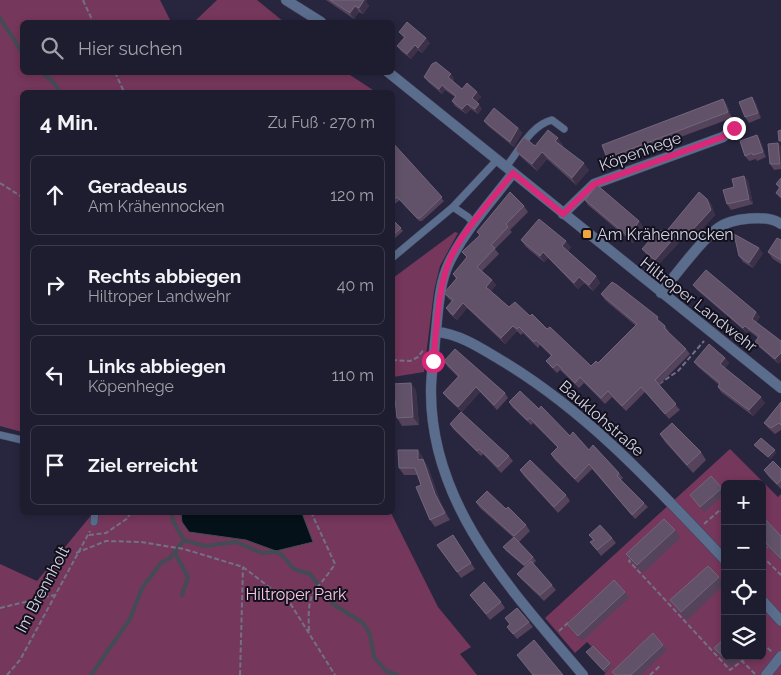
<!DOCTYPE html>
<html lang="de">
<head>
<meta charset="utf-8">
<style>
  :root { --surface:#1e1c2f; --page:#2b293b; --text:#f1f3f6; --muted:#a1a1aa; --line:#3c3a4b }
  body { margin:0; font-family:Raleway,sans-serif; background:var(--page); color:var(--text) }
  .controls { position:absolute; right:15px; bottom:15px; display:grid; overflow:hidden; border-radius:8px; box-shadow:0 2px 8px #0003 }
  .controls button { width:45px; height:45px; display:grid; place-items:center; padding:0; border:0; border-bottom:1px solid var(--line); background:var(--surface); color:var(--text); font:25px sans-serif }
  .stop { position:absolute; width:15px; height:15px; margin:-11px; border:4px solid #db2777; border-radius:50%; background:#fff }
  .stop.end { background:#db2777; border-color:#fff; box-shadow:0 1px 5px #0008 }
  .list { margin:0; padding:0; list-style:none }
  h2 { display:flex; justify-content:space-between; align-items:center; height:65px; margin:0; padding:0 20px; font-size:21px }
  h2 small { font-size:16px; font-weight:400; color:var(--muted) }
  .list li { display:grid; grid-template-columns:32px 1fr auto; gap:15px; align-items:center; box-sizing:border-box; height:80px; margin:0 10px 10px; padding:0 10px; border:1px solid var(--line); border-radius:8px }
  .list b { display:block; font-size:19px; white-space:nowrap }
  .list p { margin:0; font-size:16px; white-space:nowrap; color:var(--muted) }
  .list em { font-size:16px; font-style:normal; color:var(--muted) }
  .icon { flex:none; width:28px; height:28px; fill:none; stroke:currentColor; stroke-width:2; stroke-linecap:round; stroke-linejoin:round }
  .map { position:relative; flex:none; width:781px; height:675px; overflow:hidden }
  .search { position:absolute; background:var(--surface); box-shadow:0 2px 8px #0003; left:20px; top:20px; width:375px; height:55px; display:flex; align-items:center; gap:12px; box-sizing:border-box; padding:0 18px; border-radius:8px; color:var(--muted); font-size:19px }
  .panel { position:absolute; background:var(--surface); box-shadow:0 2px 8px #0003; left:20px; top:90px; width:375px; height:425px; border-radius:8px }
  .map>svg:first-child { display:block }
  .green { fill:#76375c; fill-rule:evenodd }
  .water { fill:#051118; stroke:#434b55 }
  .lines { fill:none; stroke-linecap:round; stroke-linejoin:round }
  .stream { stroke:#434b55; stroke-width:4 }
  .service-casing { stroke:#444259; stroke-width:8 }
  .minor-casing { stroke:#444259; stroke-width:11 }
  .tertiary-casing { stroke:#444259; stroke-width:11 }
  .path { stroke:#727186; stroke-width:2; stroke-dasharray:5 2.5; stroke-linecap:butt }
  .service { stroke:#5a6d8c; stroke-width:7 }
  .minor { stroke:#5a6d8c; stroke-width:10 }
  .tertiary { stroke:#5a6d8c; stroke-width:10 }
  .wall { fill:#54435a }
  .shaded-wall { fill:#3c3149 }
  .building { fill:#615269; stroke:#73667c }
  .route { stroke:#db2777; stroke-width:6 }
  .poi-dot { fill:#f0a63f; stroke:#12101c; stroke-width:2 }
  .labels { text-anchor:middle; stroke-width:4; stroke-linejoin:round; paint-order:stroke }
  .street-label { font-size:16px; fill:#d4d3e3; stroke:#12101c }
  .poi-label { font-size:16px; fill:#d4d3e3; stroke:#12101c; text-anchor:start }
  .park-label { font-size:16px; fill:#f7cae2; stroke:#12101c }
</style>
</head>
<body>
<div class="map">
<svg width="781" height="675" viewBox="0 0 781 675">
  <rect width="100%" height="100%" fill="#28263f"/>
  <g class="green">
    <path d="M0,0h160l11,22h-149v50l325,1 29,19h-354v340l-22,-6z"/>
    <path d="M217,0h40l27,22h-90z"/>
    <path d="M455,232l3,1 -18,33 -6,25 -10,81 -31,5v-99z"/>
    <path d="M730,449l48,48 3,-3v181h-177l7,-9 -24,-24 -12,11 -30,-35zM725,484h37v172h-37z"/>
    <path d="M93,513h298l47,94 33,40 -11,7 17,21h-477v-111l37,17z"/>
  </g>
  <path class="water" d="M181,513h121l11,29 -37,9 -30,-11 -57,-8 -7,-10z"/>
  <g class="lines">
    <g class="stream">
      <path d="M0,18l22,34"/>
      <path d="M42,72l12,11 6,9"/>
      <path d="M171,512l3,11 10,17 21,6 31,-4 26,11 13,-1 6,2 13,15 16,5 23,30 30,19 7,11 4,23 12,14 11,4"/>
      <path d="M175,553l13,24 -6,18"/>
      <path d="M91,675l39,-56 12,-31 19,-25 9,-5 14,-18"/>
    </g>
    <defs>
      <g id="service">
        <path d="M506,167c13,-16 25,-42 46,-47l12,9"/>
        <path d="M453,207l44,-47"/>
        <path d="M392,258l61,-51 15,10 6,7"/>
        <path d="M0,435l22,5"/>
        <path d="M94,522l1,-10"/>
      </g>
      <g id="minor">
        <path d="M513,173c-22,29 -48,57 -64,90 -11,23 -11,53 -14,78 -1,16 -4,33 -4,49 -1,116 82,202 152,285"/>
        <path d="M563,214l31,-30 129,-47 11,-9"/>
        <path d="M661,293c14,-17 40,-53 57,-65 13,-10 50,-14 63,-4"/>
        <path d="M437,332c22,2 42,15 62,27 88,52 156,127 226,201"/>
        <path d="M762,600l19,21"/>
        <path d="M766,675l15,-19"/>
      </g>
      <g id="tertiary">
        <path d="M286,0l35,22"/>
        <path d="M388,72l393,316"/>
      </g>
    </defs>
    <use href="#service" class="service-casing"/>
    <use href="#minor" class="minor-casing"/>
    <use href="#tertiary" class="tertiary-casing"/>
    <g class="path">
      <path d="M83,0l10,22"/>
      <path d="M115,72l9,20"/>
      <path d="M0,183l22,14"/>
      <path d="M392,360l18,1 8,-4 6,-8"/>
      <path d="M659,384l19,-13 26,-30"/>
      <path d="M704,524l16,-14 5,5"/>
      <path d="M89,535l17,-2 22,-15 2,-6"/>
      <path d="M76,553l30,-12 35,1 43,7 59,18 47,36 45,72"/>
      <path d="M762,553l7,-7"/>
      <path d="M762,556l19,19"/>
      <path d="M631,559l-2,2 101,109 12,-9 13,13"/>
      <path d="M274,590l37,3"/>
      <path d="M0,608l54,-13"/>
      <path d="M309,631c-2,-44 5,-35 26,-67l-24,-52"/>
      <path d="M559,631l11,-10"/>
      <path d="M762,643l10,9"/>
      <path d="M742,661l5,-5"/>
      <path d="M7,675l13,-15 70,-129"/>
      <path d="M240,675l3,-108"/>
      <path d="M650,675l11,-10"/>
    </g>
    <use href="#service" class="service"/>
    <use href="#minor" class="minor"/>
    <use href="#tertiary" class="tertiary"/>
  </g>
  <g class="wall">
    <path d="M326,0h41l-1,2 3,4 -6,8 -4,-2 -5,7z"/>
    <path d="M399,32l31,11 -8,10 -4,-3 -7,9 -10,-8 -4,-5 7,-8z"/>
    <path d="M451,74l3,5 -1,2 9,8 15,3 4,5 -5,5 6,7 -4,5 -7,-5 -5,5 -11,-8 -3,-5 3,-4 -10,-7 -3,4 -14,-12 -4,-5z"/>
    <path d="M723,99l4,6 5,13 -122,45 -3,-5z"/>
    <path d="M756,103l5,15 -12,5 -4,-6z"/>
    <path d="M484,121l34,7 4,5 -8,14 -26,-21z"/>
    <path d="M757,135l3,5 6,17 -9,4 -1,-2 -7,2 -4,-5z"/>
    <path d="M392,142l52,59 -22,20h-3l-19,-21 -8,6z"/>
    <path d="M778,143l3,4v22l-7,1 -4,-6z"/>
    <path d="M563,145l-1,1 27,24 -13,15 -29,-26 -10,12 -16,-14 -5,-6 19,-5z"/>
    <path d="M744,176l4,5 5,23 -22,6 -4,-6 7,-17z"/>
    <path d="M781,178v21l-5,-6 3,-5 -3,-4z"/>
    <path d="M707,199l4,5 4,11 -24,26 -6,-5 -27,29 -12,-11 -4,-5 15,-14 8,-2z"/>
    <path d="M585,200l54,21 4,6 -10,16 -45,-38z"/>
    <path d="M524,206l4,6 -18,18 2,2 -17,17 4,5 -17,17 10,9 4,5 -5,6 18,16 21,9 17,13 44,37 7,-3 38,-37 -31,-26 -4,-6 61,29 3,3 4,6h-1l18,17 4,5 -31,31 21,25 -11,9 -24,-27 -19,19 -14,-14 -7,7 -21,-21 -5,5 -19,-18 -3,3 -7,-7 -4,-5 5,-5 -11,-11 -2,3 -15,-15 -2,2 -4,-4 -12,13 -38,-36 -10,12 -7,-6 -4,-6 6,-6 -4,-4 -4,-5 12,-14 -3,-5 14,-16 -5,-6 18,-17 -3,-3z"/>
    <path d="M392,219l11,12 -11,10z"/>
    <path d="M521,240l50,7 -3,4 28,25 4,7 -7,8 -9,-8 -6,6 -30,-31 -4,4 -18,-15z"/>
    <path d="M781,240v24l-8,-5 -5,-7z"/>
    <path d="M763,253l-10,15 -10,-6 -4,-6z"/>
    <path d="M693,285l63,27 4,5 -4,5 23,42 -20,-17 -4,-5 3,-4 -9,-7 -2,2 -50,-43z"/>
    <path d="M725,358l4,5 -4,5 40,35 -12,13 -32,-24 -3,-5 1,-2 -21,-18 -4,-5z"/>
    <path d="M444,361l61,32 3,5 -11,12 -17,-18 -18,20 -15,-14 -4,-5 15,-16 -11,-11z"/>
    <path d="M411,383l5,8 3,34 -17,1 -5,-8 -1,-11h-4v-23z"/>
    <path d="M509,402l30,7 31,27 49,37 4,5 -2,2 27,27 -13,12 -43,-50 -14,14 -24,-24 -3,-5 7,-6 -25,-25 -2,2 -19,-18z"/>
    <path d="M781,402v28l-6,4 -7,-6 -4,-5z"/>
    <path d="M450,424l59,32 4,5 -12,12 -18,-19 -2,2 -28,-27z"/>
    <path d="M660,434l41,18 5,8 -13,13 -28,-31z"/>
    <path d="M423,457v3l5,7 12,34 10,19 -15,7 -5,-7 -12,-45h-14l-5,-7z"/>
    <path d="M781,469v20l-13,-13 -4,-6z"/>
    <path d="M520,470l46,25 4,6 -12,12 -34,-37z"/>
    <path d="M722,488l3,4v2l-21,18 -14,-17z"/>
    <path d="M476,502l30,7 20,16 4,6 -11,11 14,15 3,4 -3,3 19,21 4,5 -12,11 -23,-22 -4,-5 8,-7 -19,-16 -3,-4 11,-9 -34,-30z"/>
    <path d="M762,516l19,20v25l-19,-20z"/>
    <path d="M675,530l5,8 -37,35 -11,-11 -6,-8z"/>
    <path d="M453,535l22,34 -14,9 -24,-33z"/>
    <path d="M589,535l23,3 4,5 -15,13 -11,-14 3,-2z"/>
    <path d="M719,577l5,8 -37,35 -11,-12 -6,-8z"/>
    <path d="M625,592l4,6 -47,43 -11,-11 -4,-6z"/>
    <path d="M470,595l31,7 4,6 -15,12z"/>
    <path d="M505,618l24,4 4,5 -16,12 -10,-12 3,-2z"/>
    <path d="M663,645l4,5 -26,25h-27l-2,-3z"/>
    <path d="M714,648l11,8h18l-12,11 -11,-11z"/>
    <path d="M586,652l24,11 2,3 -7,7z"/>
  </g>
  <g class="shaded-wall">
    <path d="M363,0h4l-1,2 3,4 -6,8 -4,-6z"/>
    <path d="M355,6l4,6 -5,7 -4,-6z"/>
    <path d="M426,38l4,5 -8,10 -4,-5z"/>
    <path d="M415,45l3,5 -7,9 -4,-5z"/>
    <path d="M451,74l3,5 -2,3 -4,-5z"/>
    <path d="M442,85l3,5 -3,4 -3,-5z"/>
    <path d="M477,92l4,5 -5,6 -4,-5z"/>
    <path d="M752,97l4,6 5,15 -3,-5z"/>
    <path d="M723,99l4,6 5,13 -4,-6z"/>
    <path d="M467,104l4,5 -5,5 -4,-5z"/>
    <path d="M479,104l3,5 -4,5 -3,-5z"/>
    <path d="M518,128l4,5 -8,14 -4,-5z"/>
    <path d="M757,135l3,5 6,17 -3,-5z"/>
    <path d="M558,138l5,7 -3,3 -5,-7z"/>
    <path d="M778,143l3,4v18l-1,-1z"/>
    <path d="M542,152l5,7 -10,12 -5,-7z"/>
    <path d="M584,163l5,7 -13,15 -4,-7z"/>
    <path d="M744,176l4,5 5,23 -4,-5z"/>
    <path d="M707,199l4,5 4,11 -24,26 -4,-5z"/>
    <path d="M639,221l4,6 -10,16 -4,-6z"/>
    <path d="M681,230l4,6 -27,29 -3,-5z"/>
    <path d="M566,241l5,6 -4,5 -5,-6z"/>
    <path d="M759,248l4,5 -10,15 -4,-5z"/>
    <path d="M543,252l5,6 -4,4 -4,-6z"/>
    <path d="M596,276l4,7 -7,8 -4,-6z"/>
    <path d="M579,277l5,6 -6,6 -4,-6z"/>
    <path d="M492,280l4,5 -6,7 -4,-5z"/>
    <path d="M463,303l4,5 -10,12 -4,-5z"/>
    <path d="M756,312l4,5 -5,7 -3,-5z"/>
    <path d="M513,326l4,5 -12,13 -4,-6z"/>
    <path d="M745,326l4,5 -2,2 -4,-5z"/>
    <path d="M781,353v9l-2,2 -4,-5z"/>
    <path d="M725,358l4,5 -5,7 -4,-6z"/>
    <path d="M411,383l5,8 3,34 -6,-8z"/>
    <path d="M476,387l4,5 -18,20 -4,-5z"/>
    <path d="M761,397l4,6 -12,13 -4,-6z"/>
    <path d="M418,450l5,7v10l-5,-7z"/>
    <path d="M775,450l1,3 -6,7 -2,-3z"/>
    <path d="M423,459l5,8 12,34 10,19 -5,-7 -10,-19z"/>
  </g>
  <g class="building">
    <path d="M330,0h34l-5,8 -4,-2 -5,7z"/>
    <path d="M407,22l19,16 -8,10 -3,-3 -8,9 -10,-8 8,-9 -6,-5z"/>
    <path d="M436,62l15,12 -3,3 14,12 5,-6 10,9 -5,6 7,6 -4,5 -8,-5 -5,5 -10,-8 4,-5 -14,-11 -3,4 -15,-12 8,-13z"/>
    <path d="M752,97l6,16 -13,4 -6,-15z"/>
    <path d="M723,99l5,13 -121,46 -5,-13z"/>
    <path d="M494,108l24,20 -8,14 -26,-21z"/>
    <path d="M548,130l10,8 -3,3 29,22 -12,15 -30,-26 -10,12 -16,-13 1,-4 7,-10 11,9z"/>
    <path d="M781,130v11h-2l-1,-10z"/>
    <path d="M757,135l6,17 -10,3 -1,-2 -7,3 -5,-15z"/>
    <path d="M392,142l50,55 -22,21h-3l-20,-21 -5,4z"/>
    <path d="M778,143l2,21h-10l-2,-20z"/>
    <path d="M744,176l5,23 -22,5 -4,-14 11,-3 -2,-8z"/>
    <path d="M781,178v19l-5,-4 4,-6 -4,-3z"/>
    <path d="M597,185l42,36 -10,16 -44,-37z"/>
    <path d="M510,192l14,14 -18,18 2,3 -17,18 4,3 -18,19 15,13 -6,7 23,20 6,-5 15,14 2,-2 15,15 3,-2 41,39 5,-5 2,2 39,-39 -36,-30 11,-12 5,3 41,32 -1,2 8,7 -1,2 22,21 -31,31 21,24 -11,10 -24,-27 -19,19 -14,-15 -7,7 -21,-21 -5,6 -18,-19 -4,4 -7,-7 6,-6 -16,-15 -2,2 -15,-15 -2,2 -4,-3 -12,12 -38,-35 -10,12 -7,-7 7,-8 -9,-7 13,-15 -4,-4 14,-17 -5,-5 18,-17 -3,-3z"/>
    <path d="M699,192l8,7 4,11 -24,26 -6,-6 -26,30 -13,-11 14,-16 1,2 4,-5 4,3z"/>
    <path d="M392,219l9,9 -9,8z"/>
    <path d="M539,219l27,22 -4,5 34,30 -7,9 -10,-8 -5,6 -31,-31 -3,4 -19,-16z"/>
    <path d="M734,234l25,14 -10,15 -10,-7z"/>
    <path d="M777,238l4,2v20l-13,-8z"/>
    <path d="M706,270l50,42 -4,7 29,22v12l-6,6 -20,-17 4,-6 -14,-10 -2,2 -50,-43z"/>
    <path d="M709,344l16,14 -5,6 41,33 -12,13 -31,-23 2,-4 -26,-21z"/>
    <path d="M455,349l50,44 -11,12 -18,-18 -18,20 -15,-14 16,-17 -15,-15z"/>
    <path d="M411,383l2,34 -16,1 -2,-19h-3v-15z"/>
    <path d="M520,391l19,18 2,-3 29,30 3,-4 16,18 4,-5 26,28 -2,3 27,27 -12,12 -43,-51 -14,15 -24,-25 7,-7 -28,-29 -3,2 -18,-18z"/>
    <path d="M781,402v23l-2,-2 -8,5 -7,-5z"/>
    <path d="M461,412l48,44 -11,11 -19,-18 -2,2 -27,-27z"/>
    <path d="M672,423l29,29 -14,13 -27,-31z"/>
    <path d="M761,438l14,12 -7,7 -14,-12z"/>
    <path d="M398,450h20v10l5,-1 12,35 10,19 -15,7 -14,-33 5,-2 -6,-17h-16z"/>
    <path d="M530,460l36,35 -12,12 -34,-37z"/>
    <path d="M773,461l8,8v11l-4,4 -13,-14z"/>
    <path d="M711,476l11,12 -22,19 -10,-12z"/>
    <path d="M487,491l19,18 2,-2 18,18 -12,11 -38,-34z"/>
    <path d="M762,516l19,20v23l-19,-20z"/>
    <path d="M664,519l11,11 -38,35 -11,-11z"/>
    <path d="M600,525l12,13 -15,12 -7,-8 4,-2 -5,-5z"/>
    <path d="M453,535l18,28 -14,9 -20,-27z"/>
    <path d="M514,537l19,20 -9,8 -21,-18z"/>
    <path d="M531,561l21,24 -12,10 -23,-21z"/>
    <path d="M708,566l11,11 -38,35 -11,-12z"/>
    <path d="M614,580l11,12 -47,44 -11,-12z"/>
    <path d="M484,582l17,20 -15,12 -16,-19z"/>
    <path d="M517,608l12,14 -16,12 -6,-7 3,-3 -5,-6z"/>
    <path d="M653,633l10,12 -32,30h-16l-3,-3z"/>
    <path d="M725,638v18h3l-3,3 -11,-11z"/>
    <path d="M534,640l29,35h-30l-16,-20z"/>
    <path d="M593,646l17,17 -7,7 -17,-18z"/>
  </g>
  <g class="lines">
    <path class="route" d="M433,361c4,-31 4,-64 14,-94 11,-32 45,-67 66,-94l50,41 31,-30 129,-47 11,-9"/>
  </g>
  <rect class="poi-dot" x="582" y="229" width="10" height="10" rx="2.5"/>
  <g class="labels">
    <g class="street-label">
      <text transform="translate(640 151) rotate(-20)" y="6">Köpenhege</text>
      <text transform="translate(699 304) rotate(38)" y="6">Hiltroper Landwehr</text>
      <text transform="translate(602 418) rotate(41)" y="6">Bauklohstraße</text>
      <text transform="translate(42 589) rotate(-62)" y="6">Im Brennholt</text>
    </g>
    <g class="poi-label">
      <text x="597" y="240">Am Krähennocken</text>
    </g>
    <g class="park-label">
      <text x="296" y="600">Hiltroper Park</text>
    </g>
  </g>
</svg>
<div class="controls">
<button>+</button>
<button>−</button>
<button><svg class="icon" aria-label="locate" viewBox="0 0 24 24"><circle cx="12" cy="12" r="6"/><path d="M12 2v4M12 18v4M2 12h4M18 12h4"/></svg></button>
<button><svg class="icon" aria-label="layers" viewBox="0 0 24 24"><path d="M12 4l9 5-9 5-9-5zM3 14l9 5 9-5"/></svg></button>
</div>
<div class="stop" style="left:433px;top:361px"></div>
<div class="stop end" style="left:734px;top:128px"></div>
<div class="search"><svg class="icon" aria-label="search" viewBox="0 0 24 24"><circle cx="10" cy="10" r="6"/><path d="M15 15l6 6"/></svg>Hier suchen</div>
<section class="panel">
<h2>4 Min.<small>Zu Fuß · 270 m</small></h2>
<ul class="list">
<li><svg class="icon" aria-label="ahead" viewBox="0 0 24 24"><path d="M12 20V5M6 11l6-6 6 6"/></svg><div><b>Geradeaus</b><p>Am Krähennocken</p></div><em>120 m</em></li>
<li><svg class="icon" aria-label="right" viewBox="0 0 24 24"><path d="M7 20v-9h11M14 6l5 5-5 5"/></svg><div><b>Rechts abbiegen</b><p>Hiltroper Landwehr</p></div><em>40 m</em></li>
<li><svg class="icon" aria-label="left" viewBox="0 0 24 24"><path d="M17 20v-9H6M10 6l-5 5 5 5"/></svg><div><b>Links abbiegen</b><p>Köpenhege</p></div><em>110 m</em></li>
<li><svg class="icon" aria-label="arrive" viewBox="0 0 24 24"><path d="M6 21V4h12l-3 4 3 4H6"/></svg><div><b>Ziel erreicht</b></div></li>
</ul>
</section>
</div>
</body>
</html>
